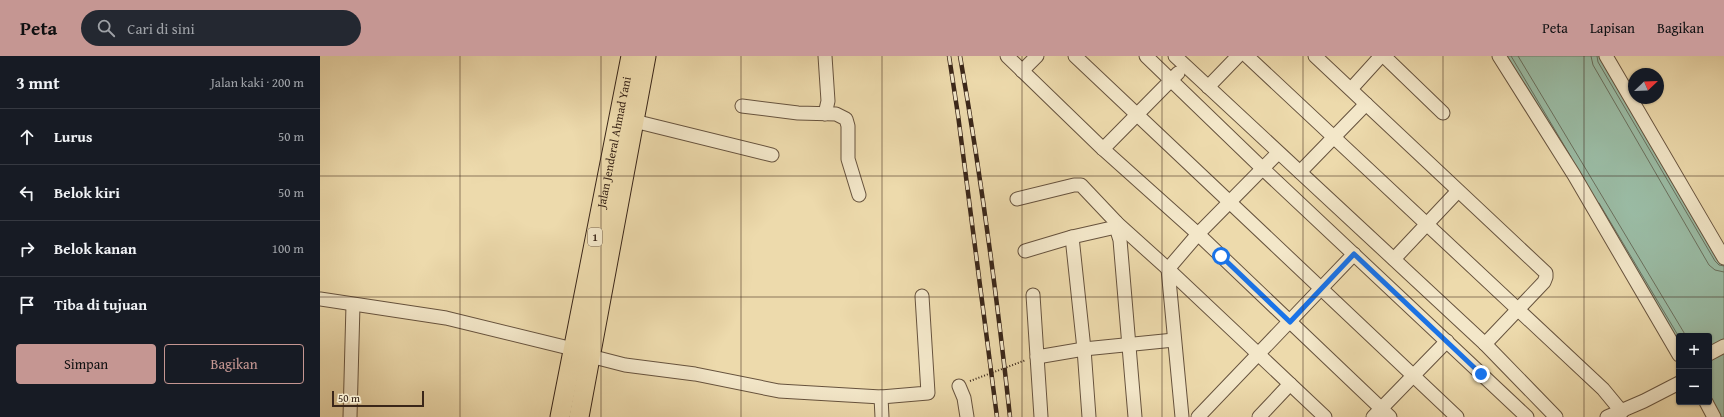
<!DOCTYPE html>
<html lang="id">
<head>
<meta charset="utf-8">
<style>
  :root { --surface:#171b24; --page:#242831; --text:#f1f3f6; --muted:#9ea1a6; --line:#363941; --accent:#c59692 }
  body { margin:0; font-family:"Gentium Book Plus",serif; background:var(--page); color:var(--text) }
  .controls { position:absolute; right:12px; bottom:12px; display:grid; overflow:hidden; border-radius:4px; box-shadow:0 1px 3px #0004 }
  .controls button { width:36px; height:36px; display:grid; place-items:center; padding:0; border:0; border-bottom:1px solid var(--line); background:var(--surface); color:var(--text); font:20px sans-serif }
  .compass { position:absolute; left:1308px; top:12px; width:36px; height:36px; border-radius:50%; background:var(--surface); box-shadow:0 1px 3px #0004; rotate:67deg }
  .scale { position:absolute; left:12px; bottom:10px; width:92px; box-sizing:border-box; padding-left:4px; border:2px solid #3a2619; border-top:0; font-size:11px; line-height:14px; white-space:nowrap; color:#3a2619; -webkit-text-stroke:3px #f3e7c9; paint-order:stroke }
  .stop { position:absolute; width:12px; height:12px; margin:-9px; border:3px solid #1a73e8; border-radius:50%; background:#fff }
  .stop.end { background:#1a73e8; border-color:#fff; box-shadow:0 1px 4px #0008 }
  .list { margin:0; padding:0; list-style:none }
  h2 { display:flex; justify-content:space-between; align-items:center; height:52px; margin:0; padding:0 16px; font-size:17px }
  h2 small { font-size:13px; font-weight:400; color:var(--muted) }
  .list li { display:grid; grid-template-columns:26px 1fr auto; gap:12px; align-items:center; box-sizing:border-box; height:56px; padding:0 16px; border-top:1px solid var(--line) }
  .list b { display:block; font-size:15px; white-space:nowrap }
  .list em { font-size:13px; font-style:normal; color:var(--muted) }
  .actions { display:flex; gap:8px; padding:12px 16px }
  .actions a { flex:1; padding:9px 0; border:1px solid var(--accent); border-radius:4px; text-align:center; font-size:14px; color:var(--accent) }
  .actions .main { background:var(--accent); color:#111 }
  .icon { flex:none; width:22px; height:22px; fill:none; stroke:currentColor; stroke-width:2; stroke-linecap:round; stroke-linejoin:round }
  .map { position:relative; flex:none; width:1404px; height:361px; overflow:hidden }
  header { display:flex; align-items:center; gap:24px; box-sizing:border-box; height:56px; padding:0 20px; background:var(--accent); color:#111 }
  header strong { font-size:19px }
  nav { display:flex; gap:22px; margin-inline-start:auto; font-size:14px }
  .search { width:280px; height:36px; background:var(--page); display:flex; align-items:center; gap:10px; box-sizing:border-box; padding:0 14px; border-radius:22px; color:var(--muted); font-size:15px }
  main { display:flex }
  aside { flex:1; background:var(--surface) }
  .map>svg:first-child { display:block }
  .water { fill:#9abba4; stroke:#747f6c }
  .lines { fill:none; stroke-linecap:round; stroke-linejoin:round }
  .shore { stroke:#6a705e; stroke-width:1 }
  .minor-casing { stroke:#67533e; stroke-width:15 }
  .highway-casing { stroke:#3a2619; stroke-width:21 }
  .path { stroke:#3a2619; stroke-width:2; stroke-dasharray:1 2; stroke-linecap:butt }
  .minor { stroke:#f3e7c9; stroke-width:13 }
  .highway { stroke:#eddaac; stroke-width:19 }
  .rail-casing { stroke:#3a2619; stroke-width:4.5 }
  .rail { stroke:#f3e7c9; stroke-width:3; stroke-dasharray:9; stroke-linecap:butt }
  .route { stroke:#1a73e8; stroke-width:5 }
  .grid { fill:none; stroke:#3a2619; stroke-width:1; stroke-opacity:0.55 }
  .labels { text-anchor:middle; stroke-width:3; stroke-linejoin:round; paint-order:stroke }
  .shield { fill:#f3e7c9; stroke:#72604e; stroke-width:1 }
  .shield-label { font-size:11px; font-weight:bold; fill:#3a2619 }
  .street-label { font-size:12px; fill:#3a2619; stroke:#f3e7c9 }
</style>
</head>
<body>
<header>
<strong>Peta</strong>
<div class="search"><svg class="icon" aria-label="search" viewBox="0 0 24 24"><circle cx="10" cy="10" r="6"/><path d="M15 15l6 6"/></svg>Cari di sini</div>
<nav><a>Peta</a><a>Lapisan</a><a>Bagikan</a></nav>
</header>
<main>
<aside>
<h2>3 mnt<small>Jalan kaki · 200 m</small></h2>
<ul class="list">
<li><svg class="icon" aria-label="ahead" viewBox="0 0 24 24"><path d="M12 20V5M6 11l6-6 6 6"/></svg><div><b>Lurus</b></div><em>50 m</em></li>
<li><svg class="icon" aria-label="left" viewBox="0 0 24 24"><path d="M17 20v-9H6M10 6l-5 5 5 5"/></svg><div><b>Belok kiri</b></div><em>50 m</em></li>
<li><svg class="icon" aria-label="right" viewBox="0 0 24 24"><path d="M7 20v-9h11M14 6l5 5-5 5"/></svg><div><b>Belok kanan</b></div><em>100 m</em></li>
<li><svg class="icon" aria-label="arrive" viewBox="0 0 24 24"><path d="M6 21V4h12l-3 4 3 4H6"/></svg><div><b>Tiba di tujuan</b></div></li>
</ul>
<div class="actions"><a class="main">Simpan</a><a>Bagikan</a></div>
</aside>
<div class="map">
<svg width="1404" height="361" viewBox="0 0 1404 361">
  <rect width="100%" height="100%" fill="#eddaac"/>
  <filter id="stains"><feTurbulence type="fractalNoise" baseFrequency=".005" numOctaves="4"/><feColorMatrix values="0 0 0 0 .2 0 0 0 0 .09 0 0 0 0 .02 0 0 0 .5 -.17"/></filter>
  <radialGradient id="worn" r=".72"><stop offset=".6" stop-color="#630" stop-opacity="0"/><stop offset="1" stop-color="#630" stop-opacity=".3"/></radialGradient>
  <path class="water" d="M1181,0h104l119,204v157h-10l-5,-15v-66h-30v18z"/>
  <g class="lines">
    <g class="shore">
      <path d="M1191,0l60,101"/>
      <path d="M1198,0l168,280"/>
      <path d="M1271,0l2,9 116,200 6,5 9,2"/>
      <path d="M1277,0l1,6 117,199 4,4 5,1"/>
      <path d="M1279,147l80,134"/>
    </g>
    <defs>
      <g id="minor">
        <path d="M505,0l3,45 -3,13"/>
        <path d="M687,0l96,93 95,85 192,183"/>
        <path d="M755,0l382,361"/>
        <path d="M826,0l116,112 265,249"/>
        <path d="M855,0l310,288 71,73"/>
        <path d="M927,0l356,333 19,23"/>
        <path d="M995,0l231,217v4l-2,5 -59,62"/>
        <path d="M1064,0l59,57"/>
        <path d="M1179,0l75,119 105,180"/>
        <path d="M1286,0l118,202"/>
        <path d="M702,15l15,-15"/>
        <path d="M888,31l30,-31"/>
        <path d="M1031,33l30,-33"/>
        <path d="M422,50l56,7 38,1 10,5 2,7v33l11,36"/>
        <path d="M314,65l138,34"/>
        <path d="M783,93l75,-76"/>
        <path d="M980,116l66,-68"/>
        <path d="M697,143l57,-14h7l36,38 51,46 157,148"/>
        <path d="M797,167l-1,4 4,13 15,177"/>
        <path d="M752,181l12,112 5,68"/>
        <path d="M705,195l47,-14 44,-10"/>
        <path d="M1074,203l64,-68"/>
        <path d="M713,239l8,122"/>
        <path d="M0,243l126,19 127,31 17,7 35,9 70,9 84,17 102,6 47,-4 -6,-97"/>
        <path d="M1389,298l15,-8"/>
        <path d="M717,301l47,-8 90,-9"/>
        <path d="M639,330l5,12 3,19"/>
        <path d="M561,341l1,20"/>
        <path d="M1386,346l8,15"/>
        <path d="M30,361l3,-112"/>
        <path d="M862,361l-14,-148 30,-35 80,-81"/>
        <path d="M878,361l156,-163"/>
        <path d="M939,361l31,-33"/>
        <path d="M1053,361l74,-76"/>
        <path d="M1287,361l37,-16 35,-18"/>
      </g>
      <g id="highway">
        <path id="s1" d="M240,361l71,-361"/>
        <path d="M259,361l67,-361"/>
      </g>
    </defs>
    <use href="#minor" class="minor-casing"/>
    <use href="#highway" class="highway-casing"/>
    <path class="path" d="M650,325l56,-21"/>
    <use href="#minor" class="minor"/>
    <use href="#highway" class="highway"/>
    <defs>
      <g id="rail">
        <path d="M629,0l9,59 39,302"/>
        <path d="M640,0c21,120 37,240 50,361"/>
      </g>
    </defs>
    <use href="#rail" class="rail-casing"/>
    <use href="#rail" class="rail"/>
  </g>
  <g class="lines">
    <path class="route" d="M901,200l69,66 64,-68 127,120"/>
  </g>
  <path class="grid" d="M140,0v361M281,0v361M421,0v361M562,0v361M702,0v361M842,0v361M983,0v361M1123,0v361M1264,0v361M0,120h1404M0,241h1404"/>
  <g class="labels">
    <rect class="shield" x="268" y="172" width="14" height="18" rx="3"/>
    <g class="shield-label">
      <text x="275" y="185">1</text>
    </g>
    <g class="street-label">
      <text dy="4" stroke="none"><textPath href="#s1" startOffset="280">Jalan Jenderal Ahmad Yani</textPath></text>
    </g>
  </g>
  <rect width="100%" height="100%" filter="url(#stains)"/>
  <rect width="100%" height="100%" fill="url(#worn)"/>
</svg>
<div class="controls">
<button>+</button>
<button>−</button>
</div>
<svg class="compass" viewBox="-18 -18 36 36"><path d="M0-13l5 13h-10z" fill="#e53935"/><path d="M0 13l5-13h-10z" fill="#9ea1a6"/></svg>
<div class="scale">50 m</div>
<div class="stop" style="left:901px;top:200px"></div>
<div class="stop end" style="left:1161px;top:318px"></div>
</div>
</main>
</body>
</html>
